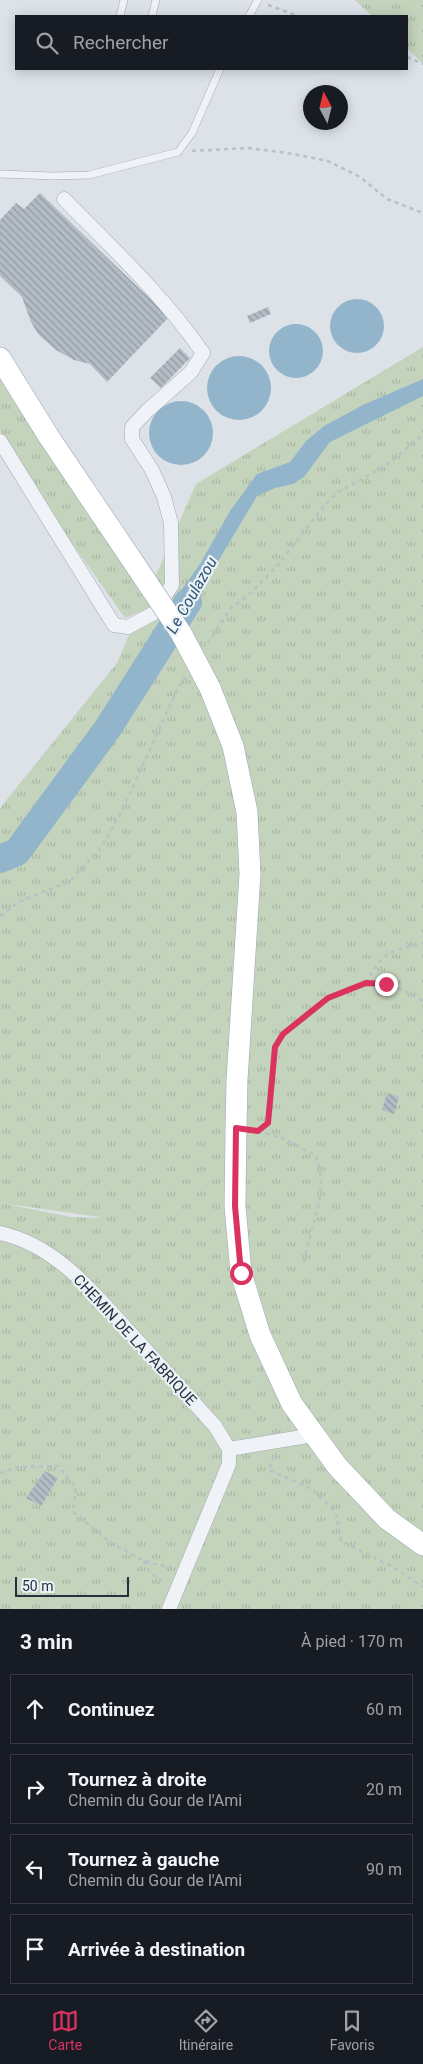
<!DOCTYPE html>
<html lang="fr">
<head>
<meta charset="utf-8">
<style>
  :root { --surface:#171b24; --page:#242831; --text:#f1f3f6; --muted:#9ea1a6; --line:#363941; --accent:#da3360 }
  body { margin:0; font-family:Roboto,sans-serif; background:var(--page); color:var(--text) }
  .compass { position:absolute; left:303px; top:85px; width:45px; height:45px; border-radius:50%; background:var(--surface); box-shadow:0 2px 12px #0003; rotate:353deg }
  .scale { position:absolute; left:15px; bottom:12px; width:114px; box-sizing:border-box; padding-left:5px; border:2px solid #24313f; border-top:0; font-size:14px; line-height:18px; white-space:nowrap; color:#24313f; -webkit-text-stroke:4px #ebf1f5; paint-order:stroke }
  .stop { position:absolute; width:15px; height:15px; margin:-11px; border:4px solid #da3360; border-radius:50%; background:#fff }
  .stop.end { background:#da3360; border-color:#fff; box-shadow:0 1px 5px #0008 }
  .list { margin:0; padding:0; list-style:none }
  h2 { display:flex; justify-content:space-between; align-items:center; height:65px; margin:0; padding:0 20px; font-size:21px }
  h2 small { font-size:16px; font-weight:400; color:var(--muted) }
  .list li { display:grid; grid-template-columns:32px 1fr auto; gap:15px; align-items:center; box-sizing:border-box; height:70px; margin:0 10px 10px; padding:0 10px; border:1px solid var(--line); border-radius:0px }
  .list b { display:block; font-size:19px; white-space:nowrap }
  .list p { margin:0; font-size:16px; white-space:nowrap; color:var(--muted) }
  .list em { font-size:16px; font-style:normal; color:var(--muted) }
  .icon { flex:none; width:28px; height:28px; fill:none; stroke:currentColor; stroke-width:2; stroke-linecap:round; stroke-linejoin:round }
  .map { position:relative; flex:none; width:423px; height:1609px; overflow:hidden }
  .search { position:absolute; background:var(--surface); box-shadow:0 2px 12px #0003; left:15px; right:15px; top:15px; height:55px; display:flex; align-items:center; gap:12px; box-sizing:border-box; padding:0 18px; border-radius:0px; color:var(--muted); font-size:19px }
  .sheet { height:385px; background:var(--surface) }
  nav { display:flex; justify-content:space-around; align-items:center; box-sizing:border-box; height:70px; border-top:1px solid var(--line); background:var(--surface); font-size:14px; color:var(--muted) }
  nav a { display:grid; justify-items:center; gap:2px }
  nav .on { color:var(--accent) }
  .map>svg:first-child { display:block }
  .grass { fill:url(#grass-tufts); fill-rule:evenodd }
  .water { fill:#93b5cc }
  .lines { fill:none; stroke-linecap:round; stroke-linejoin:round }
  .river { stroke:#93b5cc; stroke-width:28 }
  .building { fill:url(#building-back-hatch) }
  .service-casing { stroke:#a1a9b2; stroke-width:8 }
  .minor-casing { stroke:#a1a9b2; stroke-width:15 }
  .primary-casing { stroke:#9aa8b5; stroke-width:22 }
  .path { stroke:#bac0c6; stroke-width:2.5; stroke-dasharray:4 4; stroke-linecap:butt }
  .service { stroke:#eff2f6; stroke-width:7 }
  .minor { stroke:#eff2f6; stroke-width:14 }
  .primary { stroke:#fff; stroke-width:21 }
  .primary-bridge-casing { stroke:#9aa8b5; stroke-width:22; stroke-linecap:butt }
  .primary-bridge { stroke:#fff; stroke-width:21 }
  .route { stroke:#da3360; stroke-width:6 }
  .labels { text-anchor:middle; stroke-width:4.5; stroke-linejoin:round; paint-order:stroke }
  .street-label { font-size:15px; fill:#24313f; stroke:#ebf1f5 }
  .water-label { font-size:16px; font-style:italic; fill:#2b5677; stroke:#ebf1f5 }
</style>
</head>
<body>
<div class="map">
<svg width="423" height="1609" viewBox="0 0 423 1609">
  <defs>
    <pattern id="grass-tufts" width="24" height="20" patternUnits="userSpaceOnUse" patternTransform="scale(1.25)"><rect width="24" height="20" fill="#c4d3bc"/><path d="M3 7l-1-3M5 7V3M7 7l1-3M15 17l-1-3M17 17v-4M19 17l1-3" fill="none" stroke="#a8b6a3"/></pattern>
    <pattern id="building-back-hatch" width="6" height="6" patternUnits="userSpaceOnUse" patternTransform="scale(1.25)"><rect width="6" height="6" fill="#b3bcc5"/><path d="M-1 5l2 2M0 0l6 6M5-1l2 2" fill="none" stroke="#9199a1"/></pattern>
  </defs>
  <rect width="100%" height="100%" fill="#dce2e8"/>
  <g class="grass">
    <path d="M355,0h68v64l-16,-16v-32h-35z"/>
    <path d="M423,347v1262h-423v-801l117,-145 22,-51 -14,6 -58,-82 -67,-105v-57l145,226 51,-116zM1,1203l98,14 1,1 -29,-1z"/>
  </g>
  <g class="water">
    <circle cx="357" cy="326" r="27"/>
    <circle cx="296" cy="351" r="27"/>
    <circle cx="239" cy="388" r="32"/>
    <path d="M423,379v17l-93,46 -26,35 -11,7 -18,4 -18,8 -47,79 -17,40 -10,17 -12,-22 11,-21 18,-25 30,-53 27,-37 33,-12 16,-21 18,-15 39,-21z"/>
    <circle cx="181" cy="433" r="32"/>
  </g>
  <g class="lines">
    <path class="river" d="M0,859l17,-7 91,-124 80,-126"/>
  </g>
  <g class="building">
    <path d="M40,193l129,124 -62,65 -17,-18 -16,-4 -18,-10 -18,-16 -7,-12 -9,-25 -22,-21v-56l16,-17 8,6z"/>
    <path d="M268,307l3,7 -21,9 -3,-7z"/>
    <path d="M180,348l10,10 -29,30 -11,-10z"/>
    <path d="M387,1093l12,4 -5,17 -12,-4z"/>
    <path d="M45,1471l13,7 -17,28 -15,-8z"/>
  </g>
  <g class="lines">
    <defs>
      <g id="service">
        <path d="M120,16l4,-16"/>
        <path d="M152,16l4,-16"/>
        <path d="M249,16l9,-16"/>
        <path d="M0,174l54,2 35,-1 89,-23 14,-19 28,-64"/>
      </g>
      <g id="minor">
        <path d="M0,441l114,184 14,2 26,-14 18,-28 -1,-62 -7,-26 -12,-27 -20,-31v-12l15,-16 44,-39 12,-19c-39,-57 -90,-104 -139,-154"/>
        <path d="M0,1233c58,12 98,65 136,106 26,29 53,58 79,87l14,23v15l-60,145"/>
        <path d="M229,1449l85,-14"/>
      </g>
      <g id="primary">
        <path d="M0,358l49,79 89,132"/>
        <path d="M210,688l23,58 14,66 3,62 -13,206 -1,48 -1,78 6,67 19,62 32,69 45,62 50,53 36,26"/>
      </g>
    </defs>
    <use href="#service" class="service-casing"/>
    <use href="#minor" class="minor-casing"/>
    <use href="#primary" class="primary-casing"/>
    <g class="path">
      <path d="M268,5l30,11"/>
      <path d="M407,57l16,7"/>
      <path d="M192,151l55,-3 41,5 40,8 32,16 27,22 36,14"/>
      <path d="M208,643l23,-35 21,-16 26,-27 46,-59 14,-14 46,-25 39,-32"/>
      <path d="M0,916l19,-14 51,-21 30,-32 21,-36 56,-123 8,-13"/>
      <path d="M366,983c18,-33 23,-31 57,-40"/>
      <path d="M253,1131h5l10,-8c1,-20 3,-39 5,-58 1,-6 1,-13 3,-19 9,-23 65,-58 89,-63 20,-4 42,9 58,18"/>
      <path d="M258,1131l24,7 33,17c16,37 -5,69 -11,107"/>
      <path d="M274,1456l-5,14 43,19 24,24 5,28 52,26 30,20"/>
      <path d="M0,1473l18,-6 40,-1 18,21 -3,25 38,31 33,18 27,7"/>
      <path d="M144,1561l5,10 15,12"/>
    </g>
    <use href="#service" class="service"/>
    <use href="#minor" class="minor"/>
    <use href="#primary" class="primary"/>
    <defs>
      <path id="primary-bridge" d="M138,569l43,64 29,55"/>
    </defs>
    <use href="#primary-bridge" class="primary-bridge-casing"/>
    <use href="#primary-bridge" class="primary-bridge"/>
  </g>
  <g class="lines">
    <path class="route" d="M241,1273l-6,-67 1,-78 22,3 10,-8 7,-76 8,-13 45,-36 38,-15 20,1"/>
  </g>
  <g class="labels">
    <g class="street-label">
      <text transform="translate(135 1340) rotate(47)" y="5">CHEMIN DE LA FABRIQUE</text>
    </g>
    <g class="water-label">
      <text transform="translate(191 595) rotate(-60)" y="6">Le Coulazou</text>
    </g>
  </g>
</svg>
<svg class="compass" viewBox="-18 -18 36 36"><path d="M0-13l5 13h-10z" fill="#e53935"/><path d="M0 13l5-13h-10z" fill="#9ea1a6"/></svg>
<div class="scale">50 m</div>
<div class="stop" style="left:241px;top:1273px"></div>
<div class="stop end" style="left:386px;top:984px"></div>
<div class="search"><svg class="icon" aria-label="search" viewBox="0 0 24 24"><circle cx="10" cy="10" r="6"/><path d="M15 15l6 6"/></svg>Rechercher</div>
</div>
<section class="sheet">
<h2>3 min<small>À pied · 170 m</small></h2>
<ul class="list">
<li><svg class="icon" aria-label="ahead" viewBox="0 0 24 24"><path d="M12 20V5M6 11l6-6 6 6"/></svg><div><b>Continuez</b></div><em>60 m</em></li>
<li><svg class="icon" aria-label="right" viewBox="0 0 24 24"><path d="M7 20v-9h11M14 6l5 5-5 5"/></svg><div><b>Tournez à droite</b><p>Chemin du Gour de l'Ami</p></div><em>20 m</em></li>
<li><svg class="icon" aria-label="left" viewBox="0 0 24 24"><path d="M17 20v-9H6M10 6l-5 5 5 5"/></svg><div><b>Tournez à gauche</b><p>Chemin du Gour de l'Ami</p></div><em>90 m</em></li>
<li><svg class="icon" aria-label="arrive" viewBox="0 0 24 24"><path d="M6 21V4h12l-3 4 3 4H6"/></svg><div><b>Arrivée à destination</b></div></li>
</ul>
</section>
<nav>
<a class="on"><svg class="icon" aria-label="map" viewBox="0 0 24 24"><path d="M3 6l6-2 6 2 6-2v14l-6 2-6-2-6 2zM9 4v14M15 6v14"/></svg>Carte</a>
<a><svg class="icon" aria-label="directions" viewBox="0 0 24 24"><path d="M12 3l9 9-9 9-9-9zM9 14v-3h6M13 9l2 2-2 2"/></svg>Itinéraire</a>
<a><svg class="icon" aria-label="saved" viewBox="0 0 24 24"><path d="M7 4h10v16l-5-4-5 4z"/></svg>Favoris</a>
</nav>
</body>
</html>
